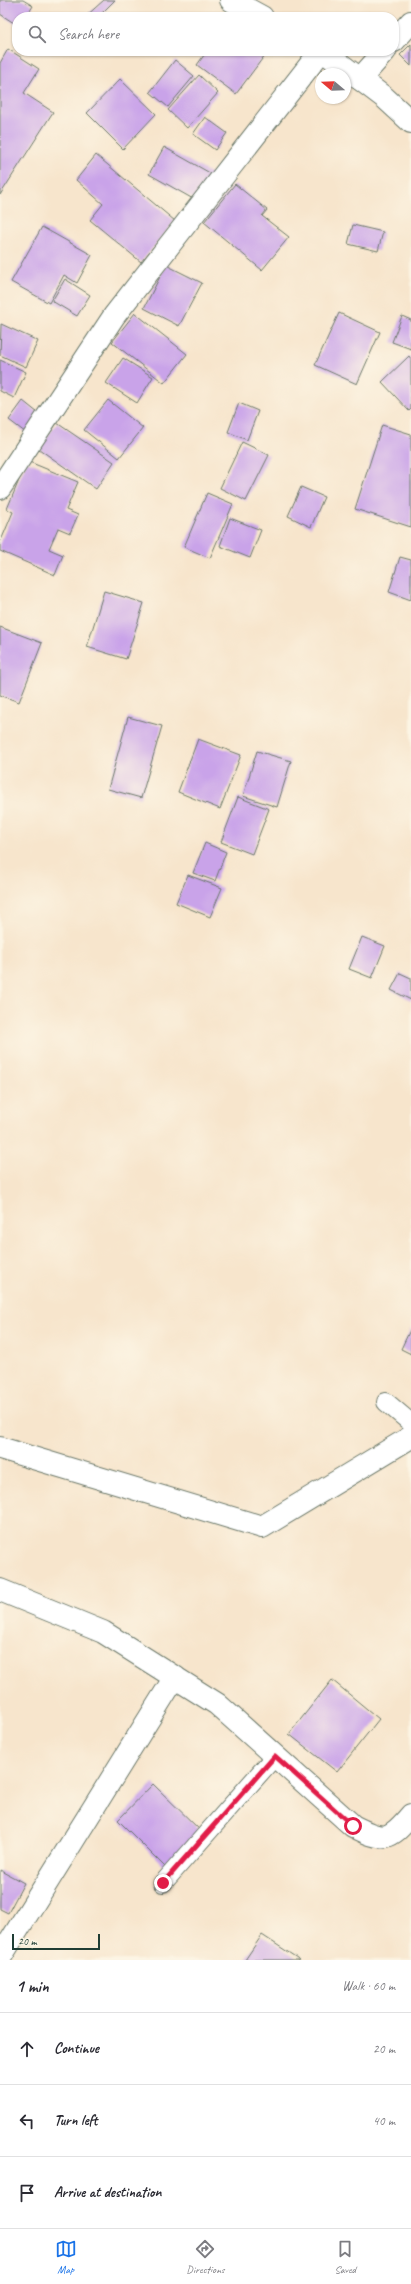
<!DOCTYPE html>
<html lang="en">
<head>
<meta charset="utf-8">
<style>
  :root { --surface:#fff; --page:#f2f2f3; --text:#2b2b33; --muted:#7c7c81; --line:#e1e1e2; --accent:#1a73e8 }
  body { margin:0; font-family:Caveat,sans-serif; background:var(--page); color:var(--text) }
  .compass { position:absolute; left:315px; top:68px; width:36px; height:36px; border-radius:50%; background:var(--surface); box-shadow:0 1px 3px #0004; rotate:289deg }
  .scale { position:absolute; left:12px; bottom:10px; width:88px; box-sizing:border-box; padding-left:4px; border:2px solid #1f3d34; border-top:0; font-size:11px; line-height:14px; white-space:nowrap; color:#1f3d34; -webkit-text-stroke:3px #fcf5e5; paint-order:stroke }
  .stop { position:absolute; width:12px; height:12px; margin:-9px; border:3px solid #e11d48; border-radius:50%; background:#fff }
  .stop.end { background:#e11d48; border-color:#fff; box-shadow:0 1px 4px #0008 }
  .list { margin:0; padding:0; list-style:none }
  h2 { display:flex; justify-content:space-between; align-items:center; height:52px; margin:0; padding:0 16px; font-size:17px }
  h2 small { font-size:13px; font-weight:400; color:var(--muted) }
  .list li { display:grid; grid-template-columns:26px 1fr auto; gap:12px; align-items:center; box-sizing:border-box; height:72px; padding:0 16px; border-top:1px solid var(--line) }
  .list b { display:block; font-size:15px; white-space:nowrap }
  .list em { font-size:13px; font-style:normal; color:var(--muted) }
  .icon { flex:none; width:22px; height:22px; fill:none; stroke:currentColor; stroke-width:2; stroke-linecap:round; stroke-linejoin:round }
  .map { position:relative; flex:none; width:411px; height:1960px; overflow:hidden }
  .search { position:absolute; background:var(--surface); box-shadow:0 1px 3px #0004; left:12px; right:12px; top:12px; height:44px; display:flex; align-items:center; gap:10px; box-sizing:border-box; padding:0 14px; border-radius:16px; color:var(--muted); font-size:15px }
  .sheet { height:268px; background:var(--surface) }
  nav { display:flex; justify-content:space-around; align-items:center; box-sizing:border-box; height:56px; border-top:1px solid var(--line); background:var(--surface); font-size:11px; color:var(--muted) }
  nav a { display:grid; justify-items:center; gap:2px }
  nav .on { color:var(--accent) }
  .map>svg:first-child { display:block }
  .building { fill:#c9a3e9 }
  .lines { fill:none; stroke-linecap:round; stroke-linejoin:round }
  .service-casing { stroke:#6b7869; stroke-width:20 }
  .minor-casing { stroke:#6b7869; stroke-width:24 }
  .tertiary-casing { stroke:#6b7869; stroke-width:24 }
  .service { stroke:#fff; stroke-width:18 }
  .minor { stroke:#fff; stroke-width:22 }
  .tertiary { stroke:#fff; stroke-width:22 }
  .route { stroke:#e11d48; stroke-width:5 }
</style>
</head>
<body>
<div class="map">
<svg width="411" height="1960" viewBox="0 0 411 1960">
  <rect width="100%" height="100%" fill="#fcf5e5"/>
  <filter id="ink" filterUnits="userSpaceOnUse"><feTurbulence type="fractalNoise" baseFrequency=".025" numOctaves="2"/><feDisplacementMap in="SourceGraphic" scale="8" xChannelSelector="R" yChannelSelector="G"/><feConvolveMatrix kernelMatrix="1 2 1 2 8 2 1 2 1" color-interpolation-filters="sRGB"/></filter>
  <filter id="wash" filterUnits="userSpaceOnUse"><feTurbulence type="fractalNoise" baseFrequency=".012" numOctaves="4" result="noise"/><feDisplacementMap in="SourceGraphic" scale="16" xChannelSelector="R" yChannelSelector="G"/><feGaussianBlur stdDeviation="0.9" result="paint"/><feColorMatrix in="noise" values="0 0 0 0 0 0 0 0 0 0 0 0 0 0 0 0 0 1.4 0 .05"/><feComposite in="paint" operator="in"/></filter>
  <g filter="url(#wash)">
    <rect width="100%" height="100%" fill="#f7e5cc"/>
    <g id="blocks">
      <g class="building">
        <path d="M0,0h23l10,6 -7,11h-9v8l-17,-11z"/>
        <path d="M104,0h11l-13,13 4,4h-21z"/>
        <path d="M411,44v22l-11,-11z"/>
        <path d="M8,49l31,20 -15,24 29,19 -53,83v-132z"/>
        <path d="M207,51h61l-32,43 -39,-29z"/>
        <path d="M175,60l19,16 -26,31 -18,-15z"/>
        <path d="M199,75l19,18 -31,35 -19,-18z"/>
        <path d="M120,79l36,35 -33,35 -36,-36z"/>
        <path d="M205,117l22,16 -12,17 -22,-16z"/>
        <path d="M164,147l53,30 -15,27 -53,-30z"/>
        <path d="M96,155l79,66 -34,41 -51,-42 13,-16 -27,-24z"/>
        <path d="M235,184l32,26 -5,6 27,21 -27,33 -58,-48z"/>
        <path d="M353,225l30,7 -5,19 -30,-7z"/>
        <path d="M42,227l50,28 -15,28 -13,-8 -15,28 -38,-21z"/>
        <path d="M166,265l36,18 -23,43 -35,-18z"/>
        <path d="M65,279l25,16 -13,21 -25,-15z"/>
        <path d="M135,313l52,41 -23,29 -52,-41z"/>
        <path d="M339,313l41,19 -23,52 -42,-19z"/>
        <path d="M402,316l9,4v29l-19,-7z"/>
        <path d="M1,324l37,17 -12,26 -26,-12z"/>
        <path d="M409,356l2,3v50l-2,2 -27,-29z"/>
        <path d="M123,358l30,19 -16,26 -31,-20z"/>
        <path d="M0,360l26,12 -12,26 -14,-7z"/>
        <path d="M108,400l35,28 -24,30 -35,-28z"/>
        <path d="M23,401l25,20 -14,18 -25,-19z"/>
        <path d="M239,403l19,8 -11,29 -19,-8z"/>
        <path d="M57,423l57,39 -18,27 -57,-40z"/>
        <path d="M382,425l29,9v93l-56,-18z"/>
        <path d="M242,442l27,13 -23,46 -26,-13z"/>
        <path d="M27,461l51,21 -12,28 12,5 -8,18 -12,-5 -9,21 14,6 -8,20 -55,-24v-8l13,-31 -6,-3z"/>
        <path d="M301,487l23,10 -13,30 -23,-11z"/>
        <path d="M207,493l26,11 -23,54 -26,-11z"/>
        <path d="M230,518l31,12 -11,28 -30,-12z"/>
        <path d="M400,557l11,3v40l-22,-8z"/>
        <path d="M104,591l40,12 -18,56 -39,-12z"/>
        <path d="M0,627l42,16 -23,59 -19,-7z"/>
        <path d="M128,717l34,9 -21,72 -33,-9z"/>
        <path d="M198,739l43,16 -21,54 -42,-17z"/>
        <path d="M257,751l34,10 -14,46 -34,-11z"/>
        <path d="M238,797l31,12 -17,45 -31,-12z"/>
        <path d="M205,843l21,9 -11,29 -22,-8z"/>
        <path d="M188,875l34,13 -12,29 -34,-14z"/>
        <path d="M362,937l23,9 -13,32 -23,-9z"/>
        <path d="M400,973l11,5v22l-20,-10z"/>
        <path d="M411,1328v26l-10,-5z"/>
        <path d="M332,1680l47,39 -42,53 -48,-38z"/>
        <path d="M153,1784l54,53 -36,36 -53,-53z"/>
        <path d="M0,1870l24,13 -16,30 -8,-4z"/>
        <path d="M262,1935l38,25h-55z"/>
      </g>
    </g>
  </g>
  <g filter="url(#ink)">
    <use href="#blocks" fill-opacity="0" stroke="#6b7869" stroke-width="1"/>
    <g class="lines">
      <defs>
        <g id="service">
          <path d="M386,1402l25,21"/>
          <path d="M163,1883l112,-127"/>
        </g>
        <g id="minor">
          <path d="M394,41l17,-19"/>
          <path d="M360,79l25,-28"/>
          <path d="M0,488l114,-172 207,-265"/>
          <path d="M0,1448l262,79 149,-90"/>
          <path d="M0,1590l103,42 114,72 136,122c31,16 36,15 58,-11"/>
          <path d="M0,1958l175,-281"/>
        </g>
        <g id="tertiary">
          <path d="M231,0l31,17"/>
          <path d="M323,51l62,47 26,24"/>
        </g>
      </defs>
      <use href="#service" class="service-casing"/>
      <use href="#minor" class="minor-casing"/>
      <use href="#tertiary" class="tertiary-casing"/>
      <use href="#service" class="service"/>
      <use href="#minor" class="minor"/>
      <use href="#tertiary" class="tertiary"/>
    </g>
  </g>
  <g class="lines" filter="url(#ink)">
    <path class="route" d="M163,1883l112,-127 78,70"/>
  </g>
</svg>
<svg class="compass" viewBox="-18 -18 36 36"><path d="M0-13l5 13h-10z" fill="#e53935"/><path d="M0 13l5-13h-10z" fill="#7c7c81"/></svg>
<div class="scale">20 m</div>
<div class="stop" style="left:353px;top:1826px"></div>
<div class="stop end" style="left:163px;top:1883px"></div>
<div class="search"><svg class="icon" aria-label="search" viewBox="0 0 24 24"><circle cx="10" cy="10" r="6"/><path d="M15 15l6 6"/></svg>Search here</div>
</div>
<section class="sheet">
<h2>1 min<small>Walk · 60 m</small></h2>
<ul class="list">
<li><svg class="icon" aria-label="ahead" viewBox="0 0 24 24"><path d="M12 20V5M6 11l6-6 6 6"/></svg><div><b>Continue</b></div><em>20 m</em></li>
<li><svg class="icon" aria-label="left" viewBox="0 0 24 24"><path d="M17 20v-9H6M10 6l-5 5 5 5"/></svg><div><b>Turn left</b></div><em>40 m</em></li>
<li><svg class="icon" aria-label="arrive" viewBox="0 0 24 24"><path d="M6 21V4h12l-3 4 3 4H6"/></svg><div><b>Arrive at destination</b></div></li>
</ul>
</section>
<nav>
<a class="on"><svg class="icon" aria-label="map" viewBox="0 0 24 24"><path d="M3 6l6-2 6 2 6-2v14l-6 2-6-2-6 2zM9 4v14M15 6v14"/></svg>Map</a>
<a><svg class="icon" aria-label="directions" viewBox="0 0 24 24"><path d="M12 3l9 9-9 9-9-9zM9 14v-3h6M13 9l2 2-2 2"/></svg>Directions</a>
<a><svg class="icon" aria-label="saved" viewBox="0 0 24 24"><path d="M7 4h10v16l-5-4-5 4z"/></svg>Saved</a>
</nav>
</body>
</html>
